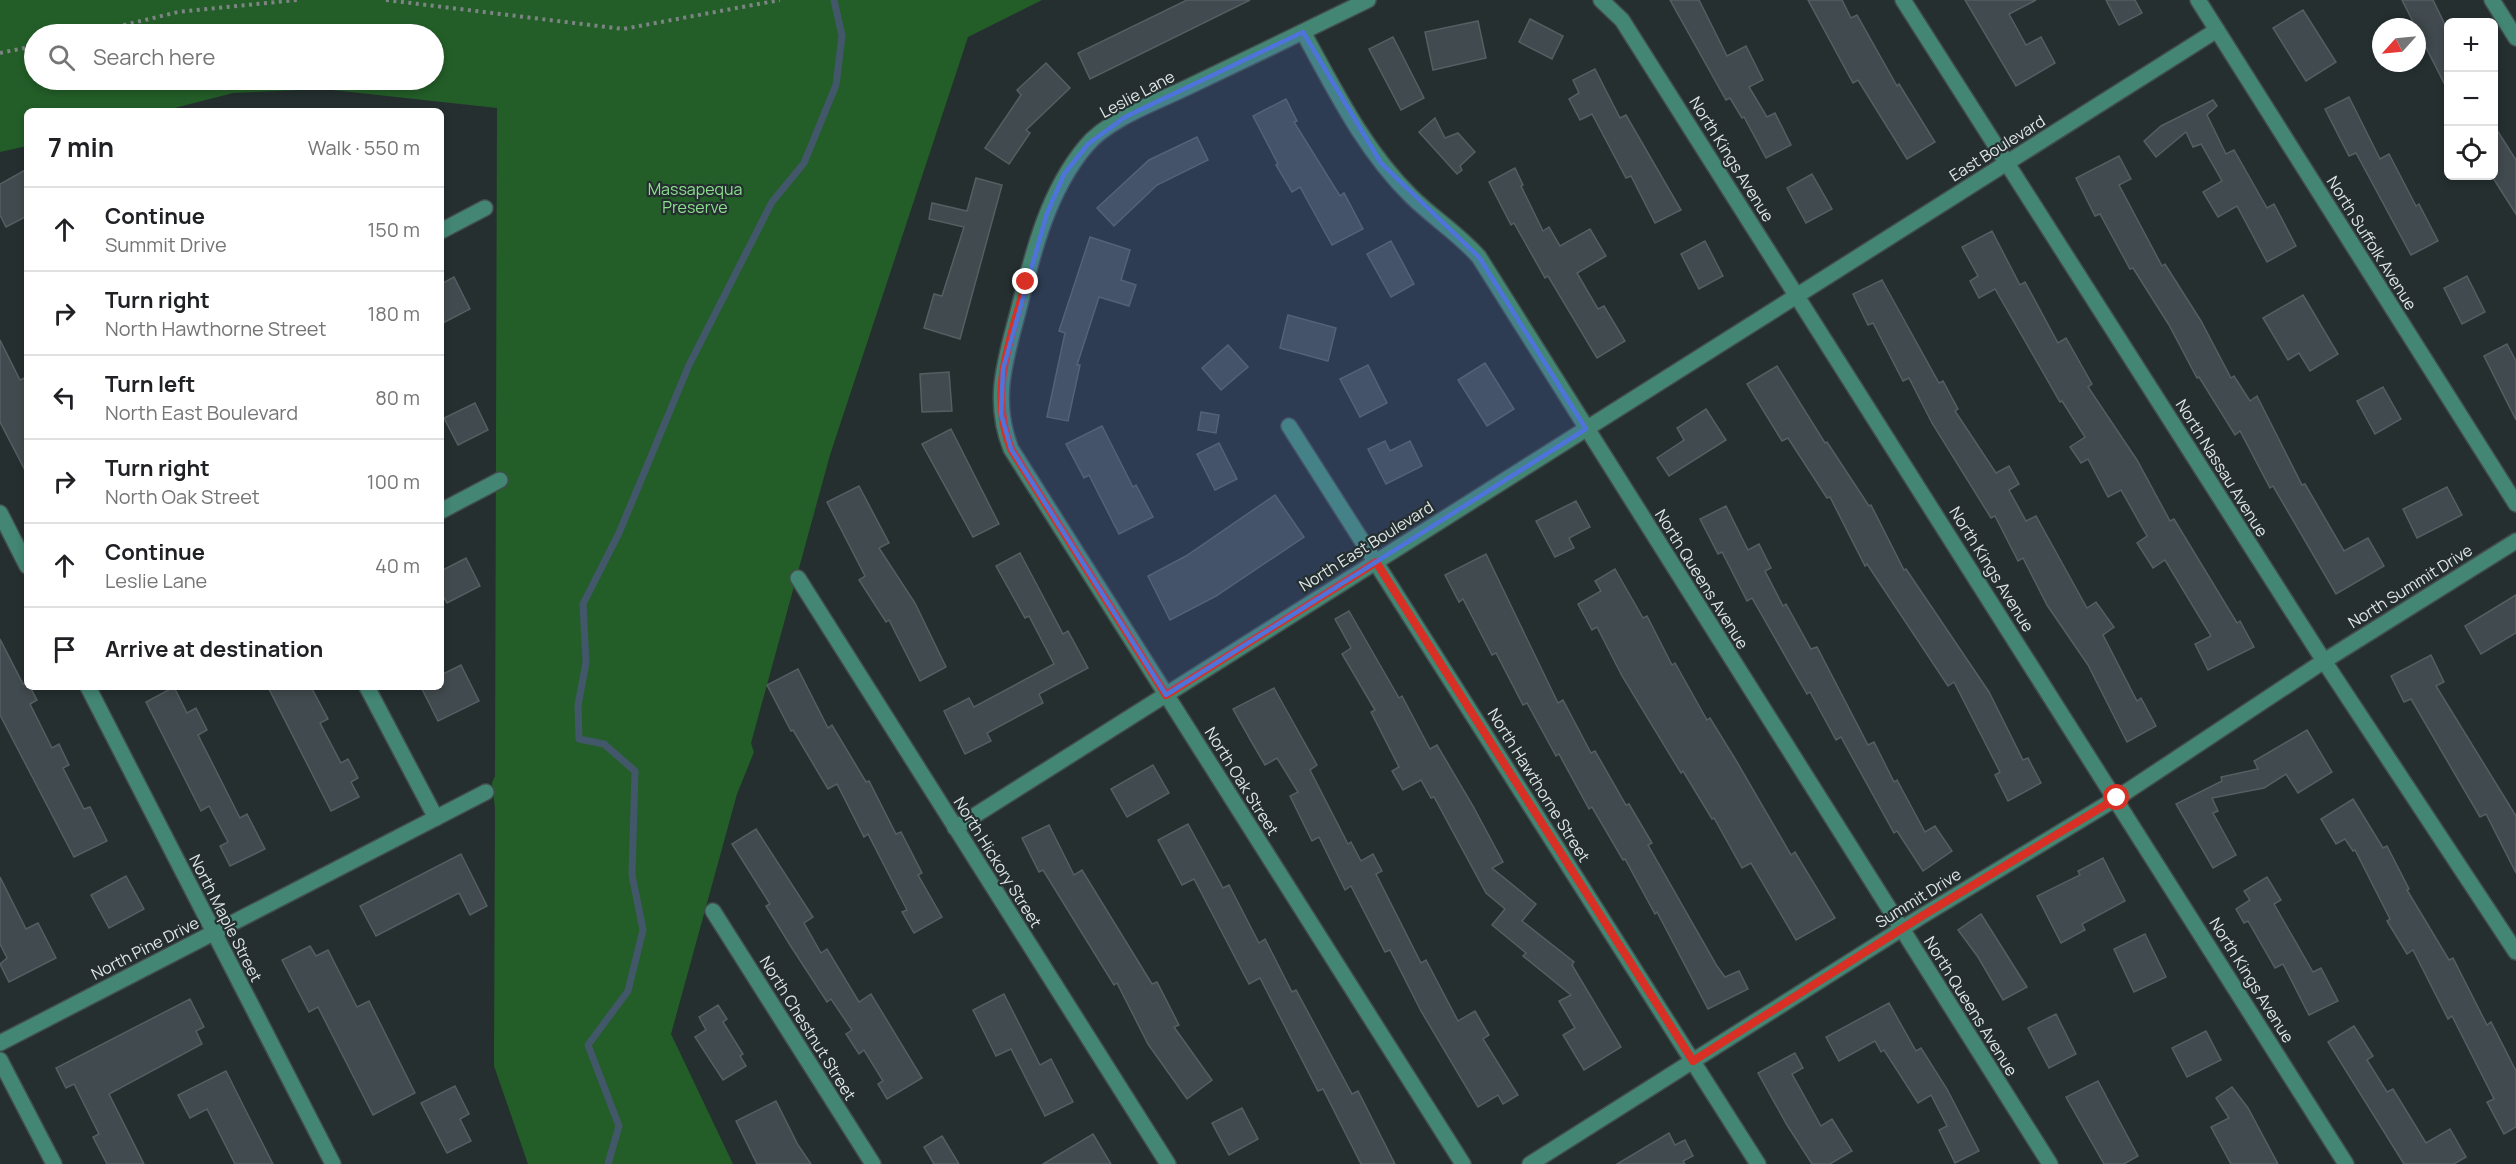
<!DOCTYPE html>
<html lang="en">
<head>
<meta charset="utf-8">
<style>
  :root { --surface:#fff; --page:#f6f6f6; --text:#202124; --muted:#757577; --line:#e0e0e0 }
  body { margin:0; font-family:Manrope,sans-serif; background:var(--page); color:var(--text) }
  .controls { position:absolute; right:18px; top:18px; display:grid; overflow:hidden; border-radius:9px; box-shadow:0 3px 9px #0003 }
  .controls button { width:54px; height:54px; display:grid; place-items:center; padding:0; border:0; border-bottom:2px solid var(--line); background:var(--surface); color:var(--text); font:30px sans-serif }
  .compass { position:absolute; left:2372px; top:18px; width:54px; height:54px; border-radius:50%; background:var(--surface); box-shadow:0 3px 9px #0003; rotate:243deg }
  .stop { position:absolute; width:18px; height:18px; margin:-14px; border:4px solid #d93025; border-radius:50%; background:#fff }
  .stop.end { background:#d93025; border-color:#fff; box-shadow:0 2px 6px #0008 }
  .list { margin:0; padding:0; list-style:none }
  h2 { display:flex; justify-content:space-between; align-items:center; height:78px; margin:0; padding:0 24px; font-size:26px }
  h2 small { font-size:20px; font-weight:400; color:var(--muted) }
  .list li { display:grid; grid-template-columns:39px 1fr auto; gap:18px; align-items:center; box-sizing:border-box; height:84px; padding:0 24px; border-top:2px solid var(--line) }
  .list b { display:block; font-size:22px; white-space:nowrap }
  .list p { margin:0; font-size:20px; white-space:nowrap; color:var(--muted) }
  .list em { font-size:20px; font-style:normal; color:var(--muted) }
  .icon { flex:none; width:33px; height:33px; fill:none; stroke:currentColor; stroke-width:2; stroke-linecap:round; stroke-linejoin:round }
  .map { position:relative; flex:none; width:2516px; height:1164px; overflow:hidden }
  .search { position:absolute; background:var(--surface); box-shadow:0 3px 9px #0003; left:24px; top:24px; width:420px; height:66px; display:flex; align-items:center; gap:15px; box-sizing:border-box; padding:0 21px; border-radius:33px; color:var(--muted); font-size:22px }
  .panel { position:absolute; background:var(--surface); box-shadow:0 3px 9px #0003; left:24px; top:108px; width:420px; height:582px; border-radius:9px }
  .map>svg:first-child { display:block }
  .green { fill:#235e28; fill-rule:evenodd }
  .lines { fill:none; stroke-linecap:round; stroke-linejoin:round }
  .stream { stroke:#43576a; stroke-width:7 }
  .building { fill:#414a4e; stroke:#545e63; stroke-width:1.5 }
  .minor-casing { stroke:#434c4d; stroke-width:18 }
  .path { stroke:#7c8484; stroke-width:4; stroke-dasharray:3 4.5; stroke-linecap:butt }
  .minor { stroke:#438673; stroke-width:15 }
  .route { stroke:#d93025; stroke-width:8 }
  .marked { fill:#4e74db; fill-opacity:0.2; stroke:#4e74db; stroke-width:4.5; stroke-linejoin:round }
  .labels { text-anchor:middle; stroke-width:4.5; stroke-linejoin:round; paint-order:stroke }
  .street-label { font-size:16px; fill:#dfe5e5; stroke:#252f30 }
  .park-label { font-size:16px; fill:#8ce08f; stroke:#252f30 }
</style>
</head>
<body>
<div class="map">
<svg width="2516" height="1164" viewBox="0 0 2516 1164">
  <rect width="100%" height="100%" fill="#252f30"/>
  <path class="green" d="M0,0h1042l-74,37 -138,418 -79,288 3,9 -17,42 -66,240 62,130h-205l-34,-98 1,-258 -3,-25 3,-7 2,-668 -174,-19 -90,4 -70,18h-136v35l-27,6zM34,34h400v46h-400z"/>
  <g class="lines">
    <path class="stream" d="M608,1164l11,-38 -31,-81 40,-54 15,-61 -11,-55 3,-104 -31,-27 -25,-5 -1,-34 8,-42 -3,-59 36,-71 70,-168 83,-163 32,-39 32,-78 6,-49 -8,-36"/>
  </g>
  <g class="building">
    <path d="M1187,0h63l-160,79 -12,-26z"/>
    <path d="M1670,0h29l28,56 19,-10 17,34 -14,7 18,30 8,-4 16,32 -25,13 -22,-41 -2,1 -12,-20 -4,2z"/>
    <path d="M1808,0h34l9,18 6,-3 40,71 2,-2 36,58 -28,17 -49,-79 -5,3z"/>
    <path d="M1965,0h71l-27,14 17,31 15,-8 14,26 -39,23z"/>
    <path d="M2106,0h29l7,13 -23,12z"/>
    <path d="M2402,0h31l15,31v60z"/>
    <path d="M2303,10l33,52 -30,19 -33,-53z"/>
    <path d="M1530,19l33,17 -11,23 -33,-17z"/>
    <path d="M1478,21l8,37 -53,12 -8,-38z"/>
    <path d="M1393,37l31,61 -23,12 -32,-61z"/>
    <path d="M1046,63l24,25 -44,42 4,3 -21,31 -24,-16 36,-53 -4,-5z"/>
    <path d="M1595,69l25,49 6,-3 55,95 -26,13 -24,-47 -5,2 -34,-64 -12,6 -11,-21 10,-6 -6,-13z"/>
    <path d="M2349,97l31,62 9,-5 27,52 3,-2 19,37 -27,14 -55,-102 -7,3 -24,-47z"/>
    <path d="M1286,99l11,22 -3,1 46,74 4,-3 19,36 -31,16 -32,-58 -8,5 -16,-27 2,-1 -25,-48z"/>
    <path d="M2213,100l4,6 -10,9 19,39 8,-4 33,58 7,-4 22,42 -29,16 -30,-56 -19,11 -15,-25 19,-11 -21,-37 -8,3 -7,-15 -30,25 -12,-16 17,-15z"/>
    <path d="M1435,118l10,20 13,-5 17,19 -15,14 2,4 -5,4 -38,-42z"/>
    <path d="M2493,124l23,36v54l-23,-36z"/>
    <path d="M1197,137l11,23 -51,25 -43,41 -17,-18 52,-48z"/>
    <path d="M2119,156l12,23 -12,6 43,81 3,-2 36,57 30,57 3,-2 16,25 7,-5 45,89 3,-1 39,67 24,-13 16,28 -48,28 -63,-108 -3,2 -30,-57 -5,4 -36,-58 -2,1 -28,-53 -36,-57 -3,1 -30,-55 -5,2 -19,-38z"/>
    <path d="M1515,168l8,17 -2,1 22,45 6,-4 11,19 30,-17 16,27 -29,17 21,36 6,-3 21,35 -28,17 -49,-82 -3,2 -31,-55 -3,2 -22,-43z"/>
    <path d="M27,169v47l-21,11 -6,-12v-31z"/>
    <path d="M1812,174l20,35 -26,14 -19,-35z"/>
    <path d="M976,178l26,7 -42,154 -36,-11 10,-34 8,2 22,-69 -35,-8 3,-16 35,8z"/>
    <path d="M1992,231l28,54 5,-3 33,61 8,-5 26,46 -4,3 49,73 33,61 4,-2 63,104 3,-2 14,26 -46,23 -13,-26 16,-8 -46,-76 -12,8 -16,-25 10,-7 -26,-46 -13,7 -20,-38 -7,4 -11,-16 15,-10 -23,-36 -2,1 -65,-113 -16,9 -9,-17 8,-5 -16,-29z"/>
    <path d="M1090,237l40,13 -9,30 15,5 -7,21 -30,-9 -22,68h3l-12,56 -21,-4 18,-84 -6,-2z"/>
    <path d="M1391,241l23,43 -23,13 -24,-43z"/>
    <path d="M1705,241l18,35 -24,13 -18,-35z"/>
    <path d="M2467,276l18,36 -23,12 -18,-36z"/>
    <path d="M454,277l16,32 -29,15v-40z"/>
    <path d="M1882,280l57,103 4,-2 15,28 -3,2 41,62 13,-7 10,18 -10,6 17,31 10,-5 51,92 9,-6 18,25 -11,8 34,66 4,-3 15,28 -29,16 -39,-77 -41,-60 -24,-47 -5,3 -23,-45 -4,2 -59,-95 -23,-45 -6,3 -30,-58 -5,2 -15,-31z"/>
    <path d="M2303,295l35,59 -28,17 -11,-18 -11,7 -25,-42z"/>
    <path d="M1288,315l48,13 -8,33 -48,-13z"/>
    <path d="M0,340l20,40 7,-3v97l-27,-52z"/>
    <path d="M2507,344l9,17v59l-32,-64z"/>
    <path d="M1228,345l20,22 -27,23 -19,-22z"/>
    <path d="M1485,363l29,46 -27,17 -29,-46z"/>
    <path d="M1368,365l19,38 -27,14 -20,-38z"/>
    <path d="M1777,366l48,77 2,-1 42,64 2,-1 33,65 2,-1 83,123 34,68 5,-2 13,25 -33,18 -13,-26 5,-3 -46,-90 -6,4 -81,-122 -2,2 -35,-69 -3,1 -39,-60 -6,3 -35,-57z"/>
    <path d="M949,372l3,39 -30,1 -2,-38z"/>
    <path d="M2383,387l18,32 -26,15 -18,-33z"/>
    <path d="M475,403l13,27 -30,15 -14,-27z"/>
    <path d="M1706,409l20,31 -57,36 -12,-18 27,-18 -7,-12z"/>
    <path d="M1201,412l18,3 -3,18 -18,-3z"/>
    <path d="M1102,426l31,61 3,-2 17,32 -34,17 -30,-59 -5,3 -18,-34z"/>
    <path d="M951,429l48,95 -26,13 -51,-93z"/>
    <path d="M1385,441l5,10 20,-10 12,25 -36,18 -18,-35z"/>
    <path d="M1219,443l18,36 -22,11 -18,-36z"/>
    <path d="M859,486l30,57 -10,5 36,55 31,64 -26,14 -31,-61 -3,2 -27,-42 6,-4 -38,-74z"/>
    <path d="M2447,487l15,28 -45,23 -14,-29z"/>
    <path d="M1275,495l29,42 -88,59 -46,24 -22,-44 38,-20z"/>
    <path d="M1576,501l14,26 -21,11 5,10 -19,9 -19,-36z"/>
    <path d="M1726,506l22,44 11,-6 12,24 -6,3 18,35 3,-2 25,45 6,-2 51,98 6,-3 20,40 3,-2 28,52 10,-6 17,25 -29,20 -26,-40 -3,2 -53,-96 -5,3 -26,-48 -3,2 -55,-96 -5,3 -25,-49 -4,2 -18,-35z"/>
    <path d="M1020,553l43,81 5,-3 20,37 -49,26 4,9 -56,30 4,8 -26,13 -21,-43 25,-13 5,9 80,-43 -25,-48 -4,2 -29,-52z"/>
    <path d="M1486,554l72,149 5,-3 28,53 4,-2 31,54 3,-1 23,39 -4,2 69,121 8,11 14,-6 9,18 -40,20 -51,-97 -2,2 -30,-55 -2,1 -31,-53 -3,2 -30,-55 -3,2 -29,-53 -4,2 -27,-52 -4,2 -29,-56 -4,3 -14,-27z"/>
    <path d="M466,558l14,28 -33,17 -6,-11v-21z"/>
    <path d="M1615,569l28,49 4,-2 25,49 3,-2 32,57 3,-2 27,44 54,93 4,-3 40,66 -39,22 -45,-77 -9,5 -28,-50 -2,1 -29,-48 -2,2 -59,-97 -25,-49 -5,3 -14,-26 23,-13 -6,-10z"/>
    <path d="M2516,595v38l-35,21 -16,-28z"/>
    <path d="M1349,611l50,87 3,-2 28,53 7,-4 36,61 30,56 -11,6 44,36 -14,17 52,41 -2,3 49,82 -37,23 -21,-35 12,-7 -16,-27 12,-6 -48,-39 3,-3 -34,-28 13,-16 -19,-16 -52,-96 -3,1 -10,-18 -18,10 -11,-19 7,-4 -28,-55 4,-2 -33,-56 9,-6 -16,-29z"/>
    <path d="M0,639l23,45 4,-2v5h3l7,13 -7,4 22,44 7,-4 10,21 -6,3 21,41 6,-2 17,34 -33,16 -74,-142z"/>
    <path d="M2431,655l13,27 -8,4 80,130v57l-30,-59 -6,3 -69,-118 -7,3 -13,-26z"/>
    <path d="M461,665l18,36 -41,20 -17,-34h20v-12z"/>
    <path d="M798,669l30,59 4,-3 34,57 3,-1 27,53 5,-2 21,41 -4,2 24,42 -28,16 -12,-21 5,-2 -39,-76 -4,3 -27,-53 -9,5 -35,-59 -2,1 -24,-46z"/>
    <path d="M174,687l13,26 9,-5 11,22 -9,5 42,83 7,-4 18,35 -35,17 -10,-20 8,-4 -19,-36 -8,5 -55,-109z"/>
    <path d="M268,687h43l17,32 -8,4 21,40 7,-4 10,19 -7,4 8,15 -28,14z"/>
    <path d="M1274,688l43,77 -7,5 38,74 3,-2 10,19 12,-7 9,17 -6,3 45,89 5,-3 32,61 17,-10 14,24 -6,4 35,56 -15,9 -5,-9 -20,12 -57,-96 -31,-61 -5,2 -34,-66 -6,4 -26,-53 -7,4 -22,-45 8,-4 -21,-34 -12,7 -14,-24 -18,-32z"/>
    <path d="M2307,730l25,42 -34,21 -12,-19 -22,14 -52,10 6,13 -5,2 23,42 -23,13 -37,-64 46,-23 -1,-4 37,-8 -4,-8z"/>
    <path d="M1153,765l16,28 -42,24 -16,-28z"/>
    <path d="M2353,799l30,49 4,-2 22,43 -2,1 42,70 4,-2 34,67 4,-3 25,49v56l-12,7 -17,-32 7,-3 -42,-83 -4,3 -35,-69 -6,4 -20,-33 3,-2 -35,-69 -2,1 -8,-12 -9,5 -15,-25z"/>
    <path d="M1188,824l35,64 6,-3 30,58 6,-4 27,53 4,-2 56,104 6,-3 37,73h-34l-38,-75 -5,2 -58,-113 -11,6 -55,-105 -12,6 -24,-45z"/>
    <path d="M1049,825l25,50 8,-5 70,114 5,-2 22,43 -5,2 38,53 -25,19 -39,-55 -31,-61 -3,2 -71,-115 -4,2 -17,-34z"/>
    <path d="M756,829l57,88 -9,6 17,30 6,-4 32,53 12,-8 51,84 -35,21 -9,-15 5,-3 -19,-31 -5,4 -13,-20 6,-4 -21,-31 -4,3 -37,-57 -24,-39 4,-2 -38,-60z"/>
    <path d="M461,854l26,52 -17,9 -11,-22 -83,43 -16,-30z"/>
    <path d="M2103,858l22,43 -43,23 3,6 -24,13 -24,-47 43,-21 -2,-4z"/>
    <path d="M126,876l18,33 -35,19 -18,-33z"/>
    <path d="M0,877l26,52 12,-6 18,35 -47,24 -9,-18 7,-6 -7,-14z"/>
    <path d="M2267,877l14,23 -7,4 39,68 8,-4 17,33 -29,14 -26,-51 -8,4 -27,-47 -4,2 -8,-14 14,-9 -6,-9z"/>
    <path d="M1981,914l46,73 -24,13 -25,-43 -20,-27z"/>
    <path d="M2145,934l21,43 -32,15 -20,-43z"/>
    <path d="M310,946l6,10 12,-6 29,57 12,-6 46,92 -42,22 -55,-108 -9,5 -27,-52z"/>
    <path d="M1004,994l36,71 11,-6 22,43 -28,14 -34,-67 -15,7 -23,-46z"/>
    <path d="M190,999l14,28 -8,4 6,13 -93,50 35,70h-37l-14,-27 6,-3 -25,-50 -8,4 -10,-20z"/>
    <path d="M1889,1003l27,48 5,-3 26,41 32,62 -24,12 -16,-33 8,-4 -16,-31 -13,8 -34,-53 -3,2 -6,-11 -36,20 -13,-24z"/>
    <path d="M718,1005l9,14 -4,3 20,32 -3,2 6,10 -23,14 -28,-43 11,-7 -7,-13z"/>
    <path d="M2056,1014l20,40 -27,14 -21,-40z"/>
    <path d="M2354,1026l19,30 -6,4 20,32 6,-3 33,54 24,-14 16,28 -12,7h-50l-76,-122z"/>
    <path d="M2206,1031l15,29 -34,17 -15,-29z"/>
    <path d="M1795,1053l8,15 -11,6 29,52 11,-7 20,32 -22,13h-18l-25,-39 -29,-52z"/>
    <path d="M226,1071l19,38 28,55h-38l-28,-55 -17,9 -12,-23z"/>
    <path d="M2098,1081l40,75 -14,8h-20l-38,-67z"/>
    <path d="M455,1086l14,28 -9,5 11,22 -24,12 -26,-50z"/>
    <path d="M2232,1087l16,21 30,56h-47l-20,-37 18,-9 -13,-20z"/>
    <path d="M776,1101l22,44 13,19h-54l-21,-43z"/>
    <path d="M1242,1108l16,31 -29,16 -17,-32z"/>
    <path d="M1669,1133l6,12 10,-5 8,16 -10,5 2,3h-68z"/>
    <path d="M1093,1134l18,30h-68z"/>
    <path d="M942,1136l17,28h-25l-10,-17z"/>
  </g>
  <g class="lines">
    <defs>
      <g id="minor">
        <path d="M1368,0c-59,29 -117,57 -176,85 -32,16 -83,33 -106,61 -38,45 -53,106 -67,162 -13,50 -28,91 -8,141l452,715"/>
        <path d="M1601,0l21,20 724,1144"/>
        <path d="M1903,0l421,661 192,291"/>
        <path d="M2198,0l318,504"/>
        <path d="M2492,0l24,38"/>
        <path d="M1303,32c32,58 61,118 108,164 22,22 47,37 68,61l571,907"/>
        <path d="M441,231l44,-23"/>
        <path d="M1289,426l469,738"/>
        <path d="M441,511l59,-31"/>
        <path d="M0,513l27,53"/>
        <path d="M798,578l370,586"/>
        <path d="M88,687l245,477"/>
        <path d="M367,687l69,131"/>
        <path d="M955,828l1262,-798"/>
        <path d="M713,911l160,253"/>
        <path d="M0,1043l486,-251"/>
        <path d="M0,1060l54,104"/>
        <path d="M1530,1164l392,-248 195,-118 207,-137 192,-120"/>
      </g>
    </defs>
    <use href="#minor" class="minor-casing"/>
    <g class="path">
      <path d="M386,0l237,29 157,-29"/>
      <path d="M87,34l91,-22 119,-12"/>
      <path d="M0,53l34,-7"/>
    </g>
    <use href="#minor" class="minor"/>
  </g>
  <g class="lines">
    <path class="route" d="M1026,282c-15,56 -38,110 -15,167l155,246 210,-133 317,499 229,-145 195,-118"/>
  </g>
  <path class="marked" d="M1303,32l78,131 98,94 107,172 -420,266 -155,-246 -10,-35 2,-45 44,-156 17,-39 24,-30 37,-27z"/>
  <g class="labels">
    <g class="street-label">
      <text transform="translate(1137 94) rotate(-28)" y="6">Leslie Lane</text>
      <text transform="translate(1997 148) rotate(-32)" y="6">East Boulevard</text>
      <text transform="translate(1732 159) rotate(58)" y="6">North Kings Avenue</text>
      <text transform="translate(2372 243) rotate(58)" y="6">North Suffolk Avenue</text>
      <text transform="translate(2222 468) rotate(58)" y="6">North Nassau Avenue</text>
      <text transform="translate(1366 546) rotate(-32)" y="6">North East Boulevard</text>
      <text transform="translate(1992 569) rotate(58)" y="6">North Kings Avenue</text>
      <text transform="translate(1702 579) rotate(58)" y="6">North Queens Avenue</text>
      <text transform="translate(2410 586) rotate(-32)" y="6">North Summit Drive</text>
      <text transform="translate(1242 781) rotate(58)" y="6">North Oak Street</text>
      <text transform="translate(1539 785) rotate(58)" y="6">North Hawthorne Street</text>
      <text transform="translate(998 862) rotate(58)" y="6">North Hickory Street</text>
      <text transform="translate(1918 898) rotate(-32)" y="6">Summit Drive</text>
      <text transform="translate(226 918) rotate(63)" y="6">North Maple Street</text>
      <text transform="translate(145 948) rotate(-27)" y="6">North Pine Drive</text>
      <text transform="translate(2252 980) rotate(58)" y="6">North Kings Avenue</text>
      <text transform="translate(1971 1006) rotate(58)" y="6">North Queens Avenue</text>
      <text transform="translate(808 1028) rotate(58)" y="6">North Chestnut Street</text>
    </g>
    <g class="park-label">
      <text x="695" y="195">Massapequa<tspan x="695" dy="18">Preserve</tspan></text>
    </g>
  </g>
</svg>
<div class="controls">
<button>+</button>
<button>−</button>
<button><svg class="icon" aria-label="locate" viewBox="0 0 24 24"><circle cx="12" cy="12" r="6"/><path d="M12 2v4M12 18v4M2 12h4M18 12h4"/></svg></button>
</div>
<svg class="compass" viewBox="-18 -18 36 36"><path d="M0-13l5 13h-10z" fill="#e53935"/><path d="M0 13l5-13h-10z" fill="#757577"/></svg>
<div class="stop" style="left:2117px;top:798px"></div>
<div class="stop end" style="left:1026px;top:282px"></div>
<div class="search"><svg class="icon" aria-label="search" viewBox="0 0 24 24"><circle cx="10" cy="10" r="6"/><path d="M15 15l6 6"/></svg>Search here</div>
<section class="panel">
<h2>7 min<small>Walk · 550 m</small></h2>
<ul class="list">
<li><svg class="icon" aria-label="ahead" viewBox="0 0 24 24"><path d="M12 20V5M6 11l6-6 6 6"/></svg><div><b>Continue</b><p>Summit Drive</p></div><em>150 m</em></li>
<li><svg class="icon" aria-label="right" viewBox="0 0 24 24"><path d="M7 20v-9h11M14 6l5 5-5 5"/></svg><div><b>Turn right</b><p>North Hawthorne Street</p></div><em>180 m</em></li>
<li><svg class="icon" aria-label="left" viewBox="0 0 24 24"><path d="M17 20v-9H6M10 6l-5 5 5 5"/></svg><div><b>Turn left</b><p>North East Boulevard</p></div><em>80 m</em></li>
<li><svg class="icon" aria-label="right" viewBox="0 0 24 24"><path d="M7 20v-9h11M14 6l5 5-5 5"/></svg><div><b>Turn right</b><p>North Oak Street</p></div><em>100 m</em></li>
<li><svg class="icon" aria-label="ahead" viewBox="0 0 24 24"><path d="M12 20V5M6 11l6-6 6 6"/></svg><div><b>Continue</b><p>Leslie Lane</p></div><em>40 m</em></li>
<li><svg class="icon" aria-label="arrive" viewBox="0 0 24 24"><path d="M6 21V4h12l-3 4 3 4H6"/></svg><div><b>Arrive at destination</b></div></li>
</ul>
</section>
</div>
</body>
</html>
